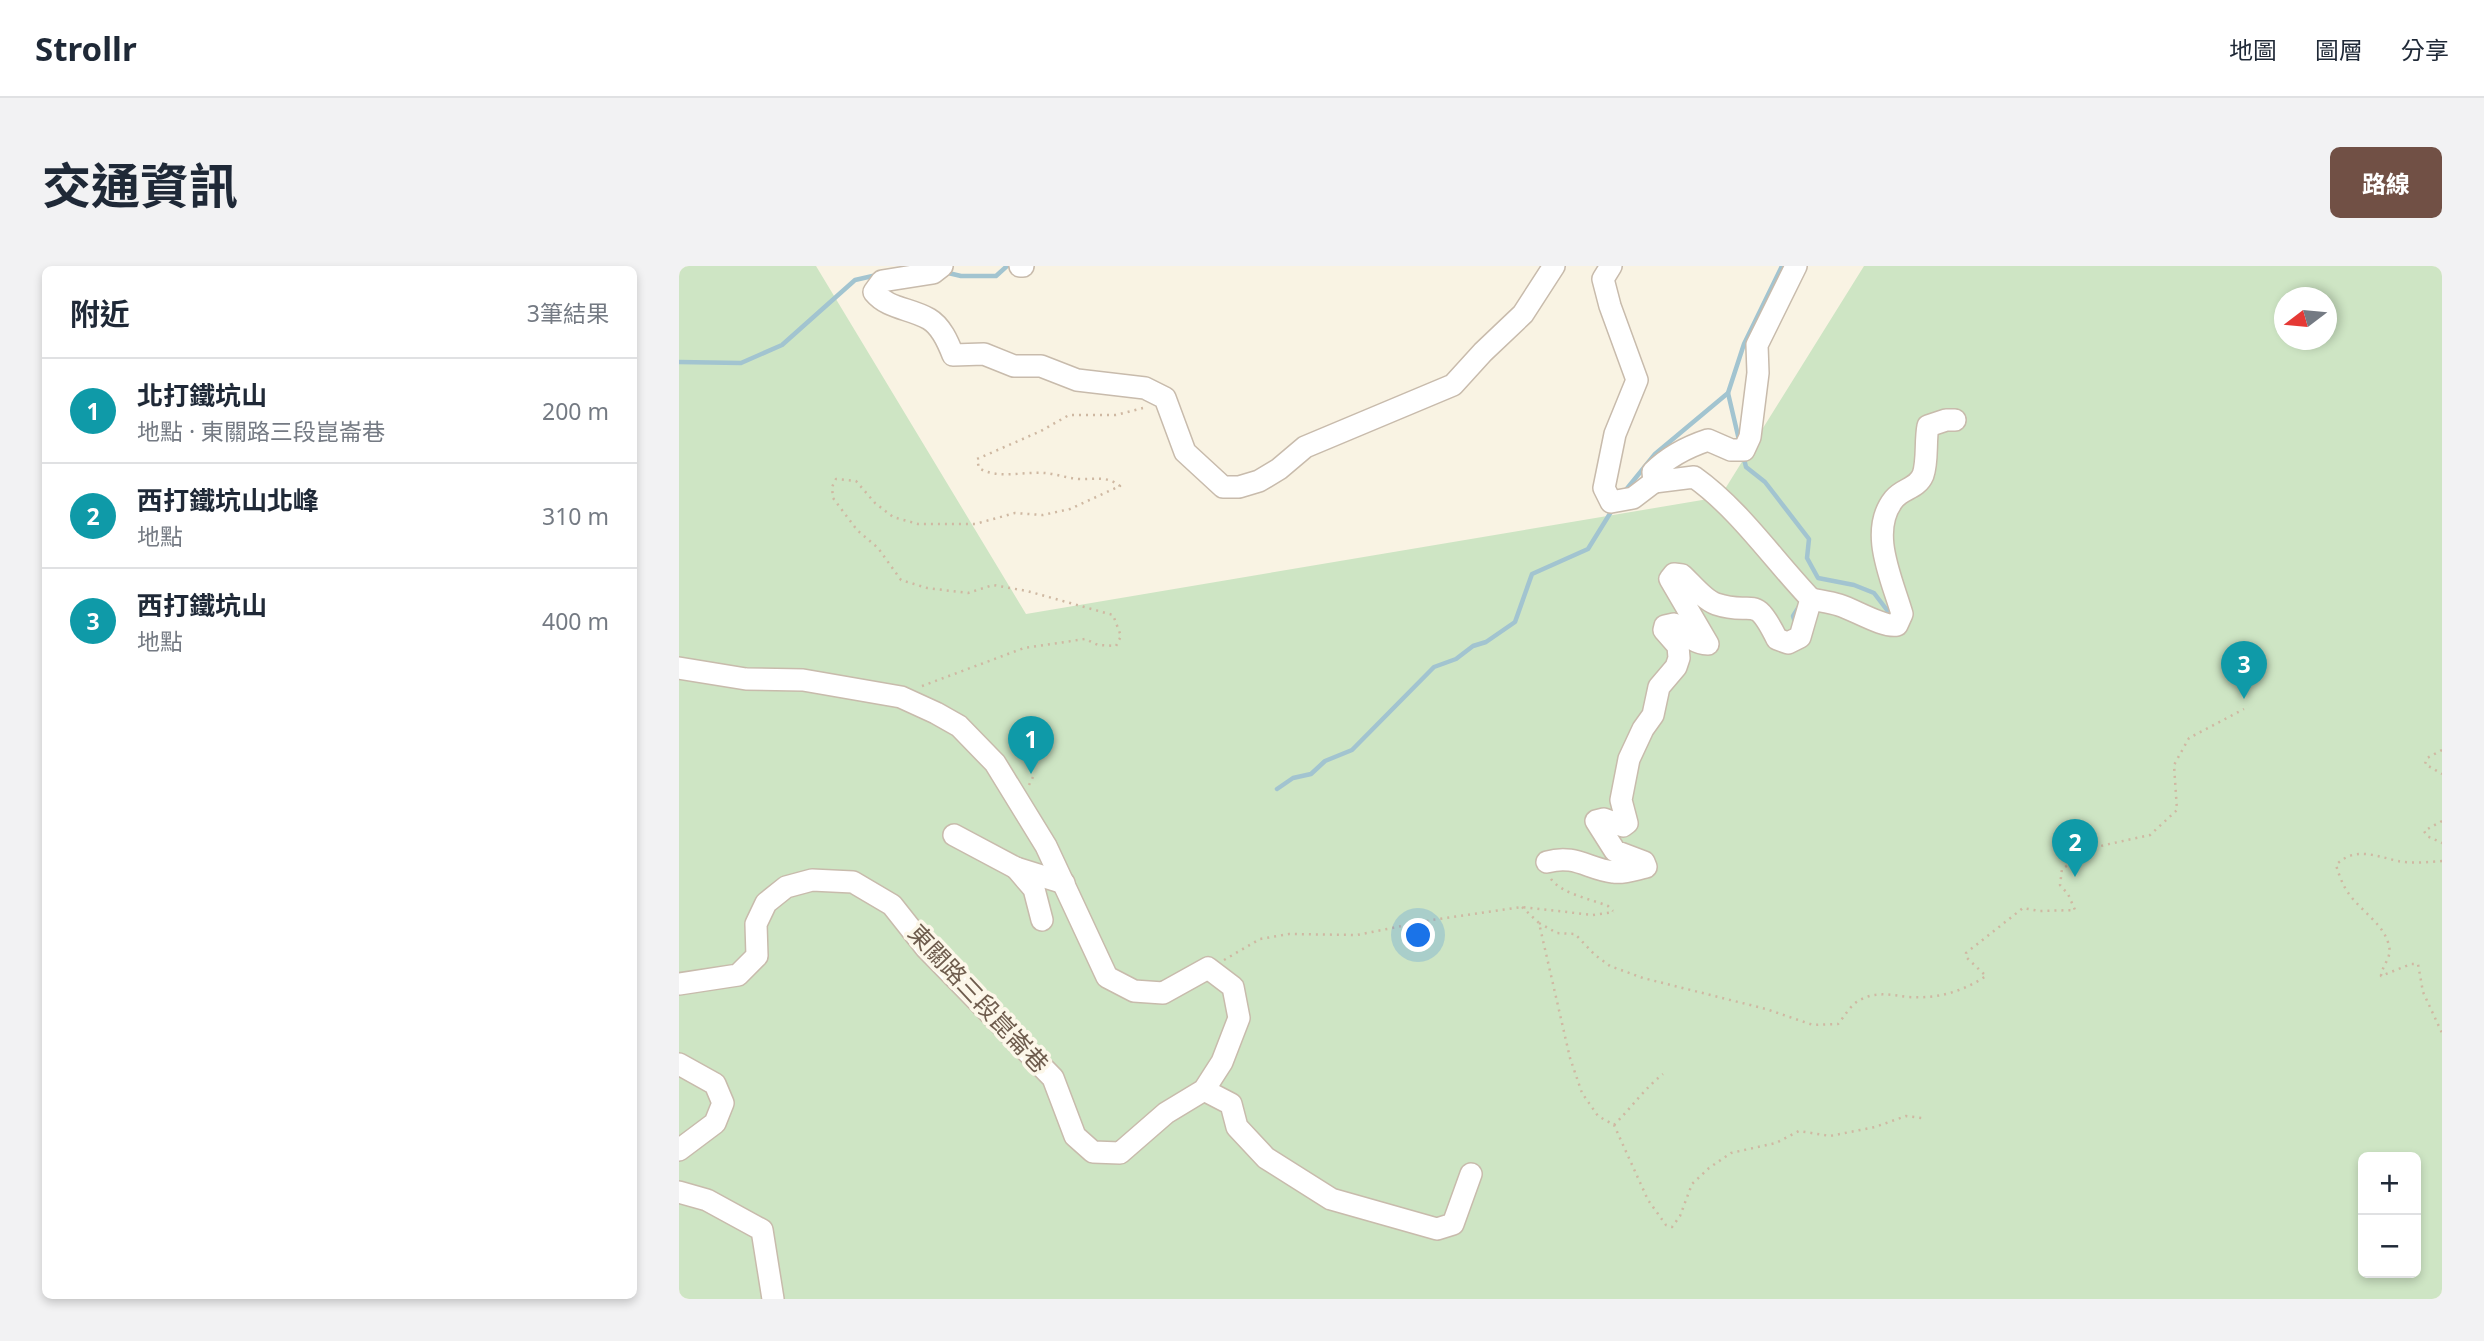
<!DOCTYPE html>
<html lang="zh-TW">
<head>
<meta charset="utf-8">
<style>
  :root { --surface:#fff; --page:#f2f2f3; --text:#1f2937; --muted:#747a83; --line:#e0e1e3; --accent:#715045 }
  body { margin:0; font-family:"Noto Sans","Noto Sans TC",sans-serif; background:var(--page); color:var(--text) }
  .controls { position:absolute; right:21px; bottom:21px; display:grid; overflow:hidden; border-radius:10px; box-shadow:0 4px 10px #0003 }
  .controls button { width:63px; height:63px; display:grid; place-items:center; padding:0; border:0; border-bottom:2px solid var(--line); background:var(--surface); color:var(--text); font:35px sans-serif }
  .compass { position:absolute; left:1595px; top:21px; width:63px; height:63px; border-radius:50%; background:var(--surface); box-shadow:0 4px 10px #0003; rotate:254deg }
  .you { position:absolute; left:740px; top:670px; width:24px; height:24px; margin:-18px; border:5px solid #fff; border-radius:50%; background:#1a73e8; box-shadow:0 0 0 10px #1a73e833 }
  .badge { display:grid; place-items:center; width:46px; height:46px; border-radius:50%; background:var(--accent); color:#fff; font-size:23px; font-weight:700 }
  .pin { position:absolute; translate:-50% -58px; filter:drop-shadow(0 2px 4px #0008) }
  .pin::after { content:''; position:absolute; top:37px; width:24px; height:21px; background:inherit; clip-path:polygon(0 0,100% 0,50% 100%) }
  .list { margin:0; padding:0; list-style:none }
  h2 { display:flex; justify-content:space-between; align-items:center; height:91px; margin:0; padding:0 28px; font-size:30px }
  h2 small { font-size:23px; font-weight:400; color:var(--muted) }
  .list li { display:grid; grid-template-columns:46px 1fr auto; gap:21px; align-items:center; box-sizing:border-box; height:105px; padding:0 28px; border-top:2px solid var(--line) }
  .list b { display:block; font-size:26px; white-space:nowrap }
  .list p { margin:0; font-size:23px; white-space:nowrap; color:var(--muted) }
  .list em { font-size:23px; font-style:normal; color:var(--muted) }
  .map { position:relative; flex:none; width:1763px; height:1033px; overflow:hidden; border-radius:10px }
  header { display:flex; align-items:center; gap:42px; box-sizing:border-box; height:98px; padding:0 35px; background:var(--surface); border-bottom:2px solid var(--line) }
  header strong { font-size:33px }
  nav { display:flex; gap:38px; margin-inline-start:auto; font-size:24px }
  .intro { display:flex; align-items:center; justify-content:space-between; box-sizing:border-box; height:168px; padding:0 42px }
  h1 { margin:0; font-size:49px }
  .button { padding:18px 32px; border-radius:10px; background:var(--accent); color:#fff; font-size:24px; font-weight:700 }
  main { display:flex; gap:42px; padding:0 42px }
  aside { flex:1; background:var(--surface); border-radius:10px; box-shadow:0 4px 10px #0003 }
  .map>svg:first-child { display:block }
  .green { fill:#cee5c4; fill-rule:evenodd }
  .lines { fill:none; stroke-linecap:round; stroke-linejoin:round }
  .stream { stroke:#a2c4d0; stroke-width:4.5 }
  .minor-casing { stroke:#c8bbac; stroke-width:24 }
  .path { stroke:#cfb8a2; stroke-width:2.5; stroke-dasharray:2 5; stroke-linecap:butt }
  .minor { stroke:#fff; stroke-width:21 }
  .labels { text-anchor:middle; stroke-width:7; stroke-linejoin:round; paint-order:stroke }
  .street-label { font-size:24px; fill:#6e5c4d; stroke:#fcf7e9 }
</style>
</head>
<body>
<header>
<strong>Strollr</strong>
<nav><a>地圖</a><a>圖層</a><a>分享</a></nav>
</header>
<div class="intro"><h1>交通資訊</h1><a class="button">路線</a></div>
<main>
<aside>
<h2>附近<small>3筆結果</small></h2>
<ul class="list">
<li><span class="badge" style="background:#0f9aa8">1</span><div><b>北打鐵坑山</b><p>地點 · 東關路三段崑崙巷</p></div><em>200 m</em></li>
<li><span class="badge" style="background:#0f9aa8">2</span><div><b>西打鐵坑山北峰</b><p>地點</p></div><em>310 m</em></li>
<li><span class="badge" style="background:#0f9aa8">3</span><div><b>西打鐵坑山</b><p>地點</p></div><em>400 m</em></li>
</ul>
</aside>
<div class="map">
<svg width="1763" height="1033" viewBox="0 0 1763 1033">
  <rect width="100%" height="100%" fill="#f9f3e3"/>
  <path class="green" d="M0,0h137l210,348 694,-117 144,-231h578v1033h-1763zM1605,32h42v42h-42zM1684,891h53v116h-53z"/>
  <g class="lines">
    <g class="stream">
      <path d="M265,6l17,4h35l11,-10"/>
      <path d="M0,96l62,1 41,-18 73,-65 22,-5"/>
      <path d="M1049,127l11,47"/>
      <path d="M1064,189l3,12 19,15 44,57 -2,19 11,20 36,7 20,8 16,21"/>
      <path d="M946,225l30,-37 73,-61 16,-49 38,-78"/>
      <path d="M1116,356l-2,-6 7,-11"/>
      <path d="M598,523l16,-11 18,-4 14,-13 27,-11 82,-83 22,-8 17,-13 13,-4 29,-20 17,-48 56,-25 26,-42"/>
    </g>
    <defs>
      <g id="minor">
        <path d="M263,0l-9,7 -51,8 -8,11c14,17 36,16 55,27 12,7 19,23 24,36l31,-1 30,12h27l36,14 68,8 20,10 20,54 38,35h16l20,-6 20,-12 26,-22 148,-62 30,-33 40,-38 31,-48"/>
        <path d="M341,0h3"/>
        <path d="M932,0l-8,13 7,27 27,74 -22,54 -11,54 7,14 22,-4 21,-16"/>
        <path d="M1132,333c9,2 19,3 28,6 16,5 45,23 58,20l5,-11c-10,-35 -34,-83 -8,-115 9,-11 23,-10 29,-24 5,-14 2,-34 5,-49l18,-6h9"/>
        <path d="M0,402l67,11 57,1 98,17 35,16 23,13 36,37 51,83 61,131 27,14 29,2 45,-25 25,19 6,31 -17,44 -18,28 -38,23 -46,40 -27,-1 -18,-16 -22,-58 -127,-130 -34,-43 -39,-23 -41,-2 -26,7 -20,16 -10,21 1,32 -19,19 -59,9"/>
        <path d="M275,569l62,33 48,15"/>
        <path d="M868,596c28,-8 41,7 66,10 11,2 23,-3 33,-5l-2,-5 -29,-11 -19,-30 8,-2 19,7 4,-3 -6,-23 8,-41 14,-30 10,-14 6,-28 17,-20 3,-9 -1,-12 -14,-16 1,-4 9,-2c10,9 20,20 34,20l-38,-65 4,-5 8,1c9,8 22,25 34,29 39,13 37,-13 61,35l11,4 12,-6 11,-38c-39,-41 -72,-90 -117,-122l-40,5 -1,-10c16,-16 34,-25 55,-32l23,10h13l6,-13 8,-64 -1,-28 39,-79"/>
        <path d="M337,602l18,21 8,31"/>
        <path d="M0,798l36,20 8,19 -8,20 -36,27"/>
        <path d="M525,824l27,14 6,23 29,31 65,41 106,30 16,-5 18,-50"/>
        <path d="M0,926l28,8 55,30 11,69"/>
      </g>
    </defs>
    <use href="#minor" class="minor-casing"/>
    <g class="path">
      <path d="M243,420l102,-38 61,-9 13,6 18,1 5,-10 -8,-21 -86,-24 -34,-6 -25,8 -41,-5 -26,-8 -23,-32 -21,-18 -24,-32 -1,-11 4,-8 20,2 19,22 18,14 25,7h57l40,-11 28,2 27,-6 50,-23c-14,-11 -25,-6 -42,-7 -11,-1 -22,-5 -33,-6 -21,-2 -47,7 -66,-5l-2,-9 64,-28 28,-16h47l27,-7"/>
      <path d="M1763,484l-15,8 -2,6 17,10"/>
      <path d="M350,519l4,-8"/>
      <path d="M1763,555l-18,10 3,5 15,7"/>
      <path d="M1763,595c-13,1 -31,3 -44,0 -23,-5 -43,-15 -62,4 3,10 7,21 13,29 12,17 36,31 40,52 3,12 -7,19 -8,30l30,-12h7l5,28 19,41"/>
      <path d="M872,613c11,15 40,20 57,27l5,5"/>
      <path d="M843,641l17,16 31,135 12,35 16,23 16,9 34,75 18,25 6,2 8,-11 12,-32 17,-16 22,-15 45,-10 23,-12 31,5 45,-9 31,-11 16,2"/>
      <path d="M860,657l18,10 18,1 20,21 15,11 33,12 123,31 47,16 25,-1c6,-7 13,-20 22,-24 16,-9 31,-5 48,-3 29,2 54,-5 78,-21l-20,-19v-4l57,-45 16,3 36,-1 -7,-16 -8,-9 2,-16 34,-22 54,-12 27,-25 -3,-45 15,-27 55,-29"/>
      <path d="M545,694l36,-21 29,-5 68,1 75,-15 90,-13 71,8 21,-3"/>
      <path d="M935,859c17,-17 30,-36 49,-51"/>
    </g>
    <use href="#minor" class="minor"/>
  </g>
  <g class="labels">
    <g class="street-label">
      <text transform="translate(299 733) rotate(47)" y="8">東關路三段崑崙巷</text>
    </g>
  </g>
</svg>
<div class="controls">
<button>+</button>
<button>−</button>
</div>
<svg class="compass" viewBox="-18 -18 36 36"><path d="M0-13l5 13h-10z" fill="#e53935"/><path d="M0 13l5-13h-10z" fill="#747a83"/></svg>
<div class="you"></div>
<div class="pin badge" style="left:352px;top:508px;background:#0f9aa8">1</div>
<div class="pin badge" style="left:1396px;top:611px;background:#0f9aa8">2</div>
<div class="pin badge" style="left:1565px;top:433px;background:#0f9aa8">3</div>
</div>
</main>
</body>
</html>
